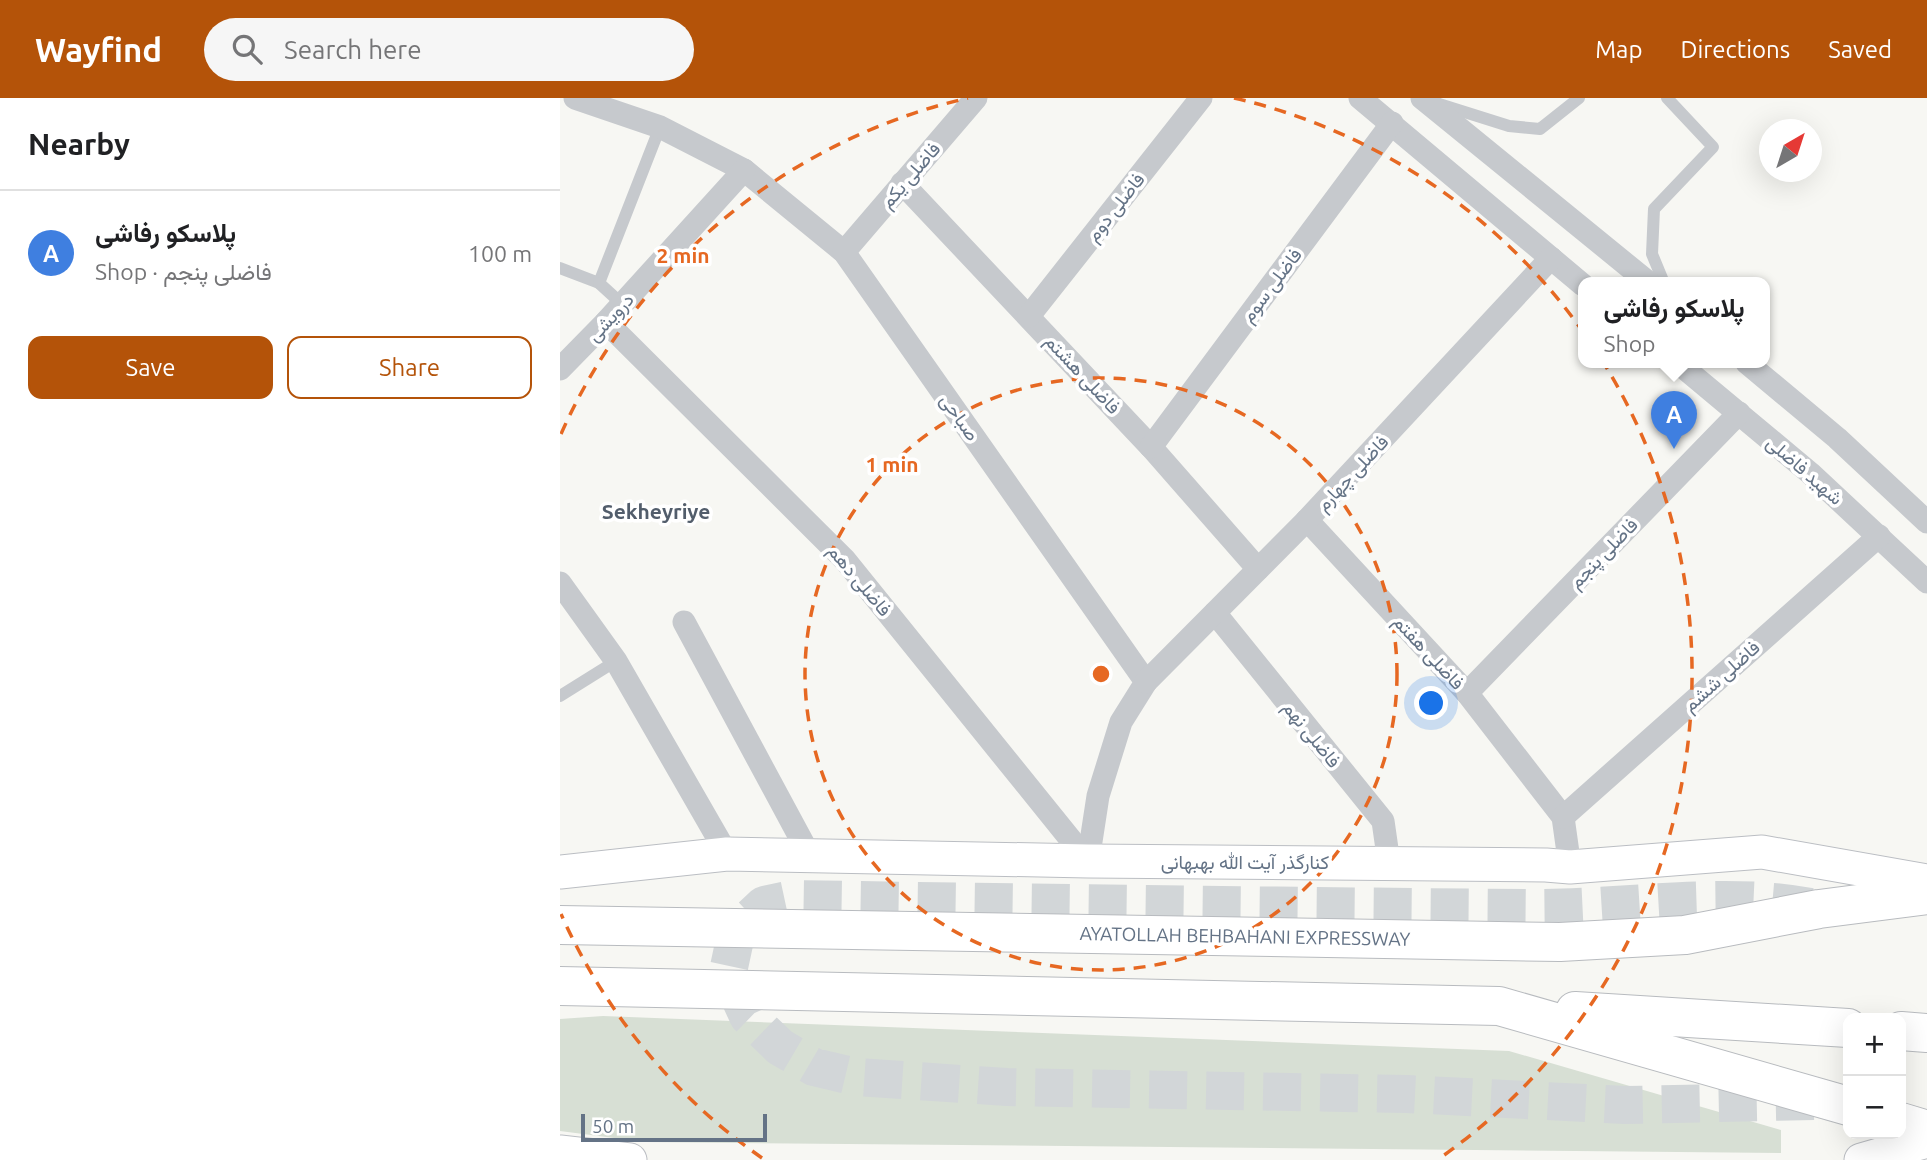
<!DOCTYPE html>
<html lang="en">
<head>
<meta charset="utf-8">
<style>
  :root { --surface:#fff; --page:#f6f6f6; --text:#202124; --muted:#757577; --line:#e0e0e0; --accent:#b45309 }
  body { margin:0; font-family:Ubuntu,Vazirmatn,sans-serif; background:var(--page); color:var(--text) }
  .controls { position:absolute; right:21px; bottom:21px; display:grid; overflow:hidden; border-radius:14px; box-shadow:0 7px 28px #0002 }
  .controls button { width:63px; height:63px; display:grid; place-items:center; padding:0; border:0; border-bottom:2px solid var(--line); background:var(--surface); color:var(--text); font:35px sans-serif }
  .compass { position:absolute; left:1199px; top:21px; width:63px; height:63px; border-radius:50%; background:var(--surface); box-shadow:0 7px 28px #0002; rotate:39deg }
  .scale { position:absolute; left:21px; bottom:18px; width:186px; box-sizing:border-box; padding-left:7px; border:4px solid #647386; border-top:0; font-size:19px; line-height:24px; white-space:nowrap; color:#647386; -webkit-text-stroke:5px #fff; paint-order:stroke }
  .you { position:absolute; left:872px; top:606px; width:24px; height:24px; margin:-18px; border:5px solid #fff; border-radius:50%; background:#1a73e8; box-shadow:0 0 0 10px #1a73e833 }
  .badge { display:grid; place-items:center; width:46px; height:46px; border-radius:50%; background:var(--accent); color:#fff; font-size:23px; font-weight:700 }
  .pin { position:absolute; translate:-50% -58px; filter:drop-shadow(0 2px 4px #0008) }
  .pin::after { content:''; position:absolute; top:37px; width:24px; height:21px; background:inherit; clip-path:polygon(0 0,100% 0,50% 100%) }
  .popup { position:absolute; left:1018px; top:179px; width:192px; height:91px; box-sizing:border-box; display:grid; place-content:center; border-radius:14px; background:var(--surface); filter:drop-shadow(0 2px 5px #0005); font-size:23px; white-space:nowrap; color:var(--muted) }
  .popup b { font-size:26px; color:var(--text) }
  .popup::after { content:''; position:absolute; left:50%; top:100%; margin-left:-14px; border:14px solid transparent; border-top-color:var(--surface) }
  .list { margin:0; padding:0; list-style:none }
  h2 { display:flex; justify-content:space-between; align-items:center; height:91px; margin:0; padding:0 28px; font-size:30px }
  h2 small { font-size:23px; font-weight:400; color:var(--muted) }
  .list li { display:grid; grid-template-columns:46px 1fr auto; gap:21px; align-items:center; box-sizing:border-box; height:126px; padding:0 28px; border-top:2px solid var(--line) }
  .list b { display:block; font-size:26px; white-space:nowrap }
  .list p { margin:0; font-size:23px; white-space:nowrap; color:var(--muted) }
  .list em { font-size:23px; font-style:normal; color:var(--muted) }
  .actions { display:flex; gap:14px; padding:21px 28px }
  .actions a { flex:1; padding:16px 0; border:2px solid var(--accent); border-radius:14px; text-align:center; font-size:24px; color:var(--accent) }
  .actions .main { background:var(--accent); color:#fff }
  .icon { flex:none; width:38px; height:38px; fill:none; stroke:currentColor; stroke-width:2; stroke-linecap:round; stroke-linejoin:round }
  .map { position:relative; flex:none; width:1367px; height:1062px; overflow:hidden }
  header { display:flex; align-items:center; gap:42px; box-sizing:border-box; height:98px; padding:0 35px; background:var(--accent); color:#fff }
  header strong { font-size:33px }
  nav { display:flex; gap:38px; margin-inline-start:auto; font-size:24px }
  .search { width:490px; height:63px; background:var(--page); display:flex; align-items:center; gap:18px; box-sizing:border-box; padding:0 24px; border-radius:38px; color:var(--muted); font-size:26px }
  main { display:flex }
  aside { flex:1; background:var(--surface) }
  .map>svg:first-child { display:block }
  .green { fill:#d7dfd4 }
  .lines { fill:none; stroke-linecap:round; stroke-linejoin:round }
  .trunk-tunnel { stroke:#d2d6d8; stroke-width:38; stroke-dasharray:38 19; stroke-linecap:butt }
  .secondary-casing { stroke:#bbbec3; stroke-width:35 }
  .trunk-casing { stroke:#b8bbbf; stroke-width:40 }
  .service { stroke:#c6c9cd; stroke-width:12 }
  .minor { stroke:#c6c9cd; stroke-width:23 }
  .secondary { stroke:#fff; stroke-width:33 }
  .trunk { stroke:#fff; stroke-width:38 }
  .ring { fill:none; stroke:#e66822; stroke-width:3.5; stroke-dasharray:12 9 }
  .labels { text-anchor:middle; stroke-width:7; stroke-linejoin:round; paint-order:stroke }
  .street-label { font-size:19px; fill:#647386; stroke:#fff }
  .neighbourhood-label { font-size:21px; font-weight:bold; fill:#525d6b; stroke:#fff }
  .centre { fill:#e66822; stroke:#fff; stroke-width:3.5 }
  .ring-label { font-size:21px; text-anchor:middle; font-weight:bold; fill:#e66822; stroke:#fff; stroke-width:7; stroke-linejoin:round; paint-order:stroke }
</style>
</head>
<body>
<header>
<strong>Wayfind</strong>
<div class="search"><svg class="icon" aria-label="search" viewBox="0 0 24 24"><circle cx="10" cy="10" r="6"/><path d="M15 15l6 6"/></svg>Search here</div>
<nav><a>Map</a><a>Directions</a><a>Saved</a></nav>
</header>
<main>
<aside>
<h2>Nearby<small></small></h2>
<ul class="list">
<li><span class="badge" style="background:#3f7fe0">A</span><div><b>پلاسکو رفاشی</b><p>Shop · فاضلی پنجم</p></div><em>100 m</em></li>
</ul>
<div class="actions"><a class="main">Save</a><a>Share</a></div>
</aside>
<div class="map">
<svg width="1367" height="1062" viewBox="0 0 1367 1062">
  <rect width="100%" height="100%" fill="#f7f7f3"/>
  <path class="green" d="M43,918l906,35 272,79v23l-1136,-11 -85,-11v-112z"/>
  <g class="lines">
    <path class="trunk-tunnel" d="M1250,809c-87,-17 -190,2 -280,1 -246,-2 -492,-5 -738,-9l-28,6 -27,25 -9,42 20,44 32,31 34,20 42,10 151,10 400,7 218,11 192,-4"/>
    <defs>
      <g id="secondary">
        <path d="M0,774l167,-18 361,7 458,4 24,2 192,-15 165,29"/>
        <path d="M0,1054l70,8"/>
        <path d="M1301,1062l66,-19"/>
      </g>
      <g id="trunk">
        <path d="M0,827l1000,17 125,-7 134,-26 108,-14"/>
        <path d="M0,888l939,20 349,100"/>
        <path d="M1015,913l273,17"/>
        <path d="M1341,933l26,2"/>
        <path d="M1341,1024l26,8"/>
      </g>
    </defs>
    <use href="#secondary" class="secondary-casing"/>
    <use href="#trunk" class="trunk-casing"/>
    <g class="service">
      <path d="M876,5l73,23 31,3 39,-31"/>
      <path d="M0,170l39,15 61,-156"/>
      <path d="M39,185l23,21"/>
      <path d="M1104,185l-12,-29 2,-45 59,-62 -46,-49"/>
      <path d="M0,598l56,-35"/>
    </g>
    <g class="minor">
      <path d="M15,0l85,29 84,43 100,82 302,430 -25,40 -23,74 -10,65"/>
      <path d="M800,0l223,187"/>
      <path d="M862,0l227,185"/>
      <path d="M342,85l249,264 107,122"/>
      <path d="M284,154l132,-154"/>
      <path d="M469,218l172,-218"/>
      <path d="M46,224l239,238 243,301"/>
      <path d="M1118,265l132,110 117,109"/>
      <path d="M1187,265l90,75 90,84"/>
      <path d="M0,271l46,-47 138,-152"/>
      <path d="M591,349l241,-324"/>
      <path d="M747,422l160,173 96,124 7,50"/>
      <path d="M0,485l56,78 111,193"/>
      <path d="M655,515l168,208 6,42"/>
      <path d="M124,524l126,234"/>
      <path d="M586,584l161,-162 244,-262"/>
      <path d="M907,595l272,-280"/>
      <path d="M1003,719l316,-281"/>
    </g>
    <use href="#secondary" class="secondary"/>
    <use href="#trunk" class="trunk"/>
  </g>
  <g class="ring">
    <circle cx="541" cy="576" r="296"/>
    <path d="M202 1060A591 591 0 0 1 1 816M1 336A591 591 0 0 1 408 0M674 0A591 591 0 0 1 880 1060"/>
  </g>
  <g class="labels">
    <g class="street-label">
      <text transform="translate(350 77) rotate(-49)" y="7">فاضلی یکم</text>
      <text transform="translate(555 109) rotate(-52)" y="7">فاضلی دوم</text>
      <text transform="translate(711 187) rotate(-53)" y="7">فاضلی سوم</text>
      <text transform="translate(50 219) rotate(-47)" y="7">درویشی</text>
      <text transform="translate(523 276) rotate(47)" y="7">فاضلی هشتم</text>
      <text transform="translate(400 319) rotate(55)" y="7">صباحی</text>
      <text transform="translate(1245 372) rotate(41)" y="7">شهید فاضلی</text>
      <text transform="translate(792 375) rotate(-47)" y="7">فاضلی چهارم</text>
      <text transform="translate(1043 455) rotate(-46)" y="7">فاضلی پنجم</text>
      <text transform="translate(300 482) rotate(50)" y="7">فاضلی دهم</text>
      <text transform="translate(869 554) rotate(47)" y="7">فاضلی هفتم</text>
      <text transform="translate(1161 578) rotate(-42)" y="7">فاضلی ششم</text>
      <text transform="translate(752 636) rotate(51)" y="7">فاضلی نهم</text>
      <text x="685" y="771">کنارگذر آیت الله بهبهانی</text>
      <text transform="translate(685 838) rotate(1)" y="7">AYATOLLAH BEHBAHANI EXPRESSWAY</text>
    </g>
    <g class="neighbourhood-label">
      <text x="96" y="421">Sekheyriye</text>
    </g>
  </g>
  <circle cx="541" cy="576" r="10" class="centre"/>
  <g class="ring-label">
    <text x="123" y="165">2 min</text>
    <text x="332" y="374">1 min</text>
  </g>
</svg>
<div class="controls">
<button>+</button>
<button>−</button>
</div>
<svg class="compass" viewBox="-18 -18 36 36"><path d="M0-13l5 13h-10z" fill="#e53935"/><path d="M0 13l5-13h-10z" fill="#757577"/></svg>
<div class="scale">50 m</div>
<div class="you"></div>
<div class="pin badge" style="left:1114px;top:351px;background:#3f7fe0">A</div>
<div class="popup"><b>پلاسکو رفاشی</b>Shop</div>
</div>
</main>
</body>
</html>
